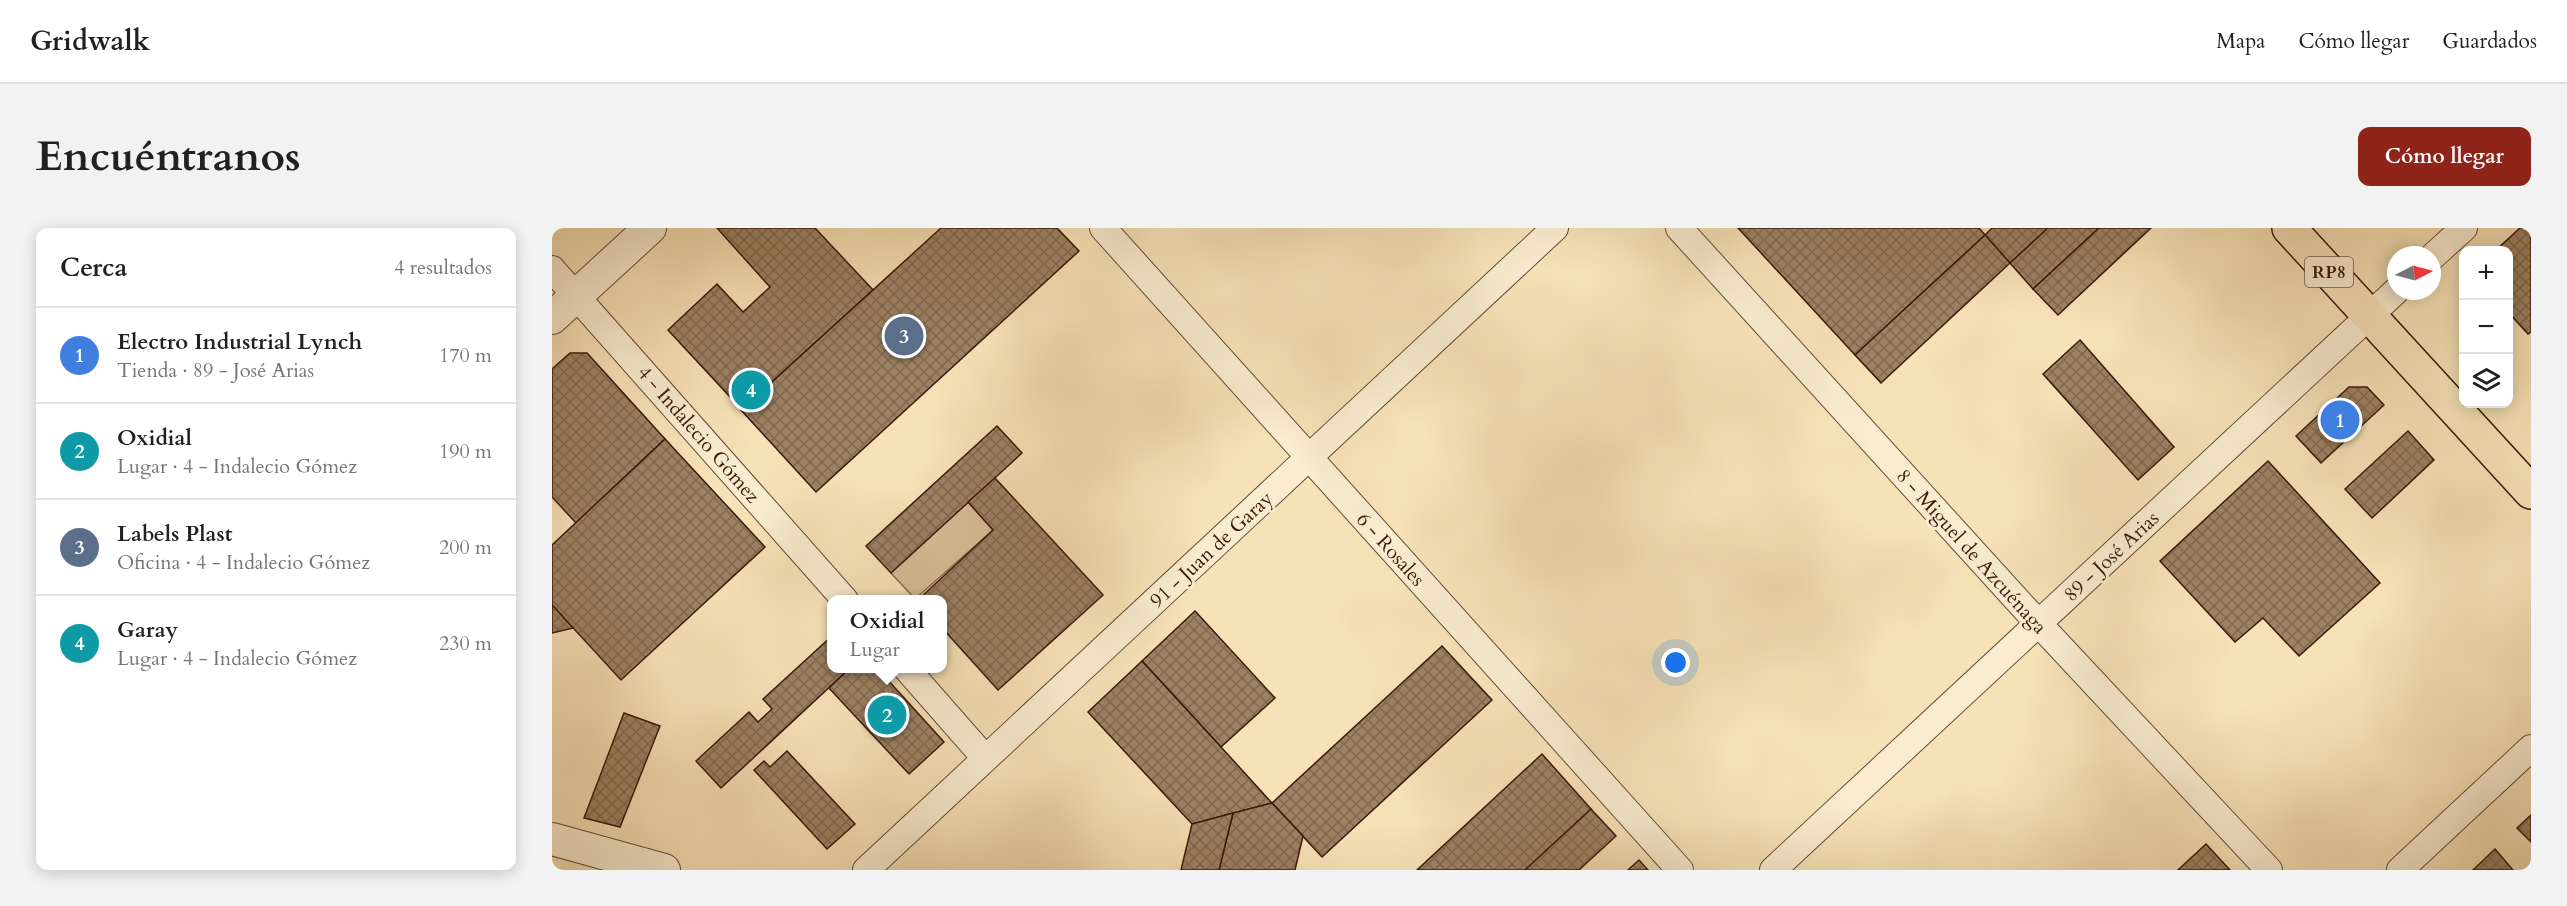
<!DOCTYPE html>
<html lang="es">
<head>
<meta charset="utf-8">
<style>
  :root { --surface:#fff; --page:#f2f2f2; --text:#202124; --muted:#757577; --line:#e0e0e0; --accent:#8f2418 }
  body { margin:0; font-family:Cardo,serif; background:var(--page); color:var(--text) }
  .controls { position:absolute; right:18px; top:18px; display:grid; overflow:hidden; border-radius:12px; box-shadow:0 3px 15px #0003 }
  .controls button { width:54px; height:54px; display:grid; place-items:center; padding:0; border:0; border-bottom:2px solid var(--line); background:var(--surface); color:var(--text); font:30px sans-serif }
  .compass { position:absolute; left:1835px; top:18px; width:54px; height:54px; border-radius:50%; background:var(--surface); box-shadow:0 3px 15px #0003; rotate:84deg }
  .you { position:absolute; left:1124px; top:435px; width:21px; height:21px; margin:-15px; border:4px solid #fff; border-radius:50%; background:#1a73e8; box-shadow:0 0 0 9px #1a73e833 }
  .badge { display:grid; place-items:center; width:39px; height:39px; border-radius:50%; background:var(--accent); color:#fff; font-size:20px; font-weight:700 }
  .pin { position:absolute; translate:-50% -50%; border:3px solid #fff; box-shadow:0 2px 6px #0006 }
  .popup { position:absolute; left:275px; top:367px; width:120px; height:78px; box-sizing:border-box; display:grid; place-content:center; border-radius:12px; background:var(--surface); filter:drop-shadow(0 2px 4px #0005); font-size:20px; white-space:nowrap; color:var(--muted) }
  .popup b { font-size:22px; color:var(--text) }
  .popup::after { content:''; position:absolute; left:50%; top:100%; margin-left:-12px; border:12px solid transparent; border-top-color:var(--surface) }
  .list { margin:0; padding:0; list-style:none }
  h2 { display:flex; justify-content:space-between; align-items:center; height:78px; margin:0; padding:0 24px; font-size:26px }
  h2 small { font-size:20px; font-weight:400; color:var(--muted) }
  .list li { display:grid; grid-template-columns:39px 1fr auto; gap:18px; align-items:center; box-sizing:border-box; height:96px; padding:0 24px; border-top:2px solid var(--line) }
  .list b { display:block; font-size:22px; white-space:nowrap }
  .list p { margin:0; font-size:20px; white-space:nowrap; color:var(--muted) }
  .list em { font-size:20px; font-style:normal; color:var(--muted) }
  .icon { flex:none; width:33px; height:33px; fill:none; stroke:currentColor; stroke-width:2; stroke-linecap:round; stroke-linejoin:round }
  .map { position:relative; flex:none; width:1979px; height:642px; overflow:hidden; border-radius:12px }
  header { display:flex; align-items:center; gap:36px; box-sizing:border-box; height:84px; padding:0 30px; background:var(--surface); border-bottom:2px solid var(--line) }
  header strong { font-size:28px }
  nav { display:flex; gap:33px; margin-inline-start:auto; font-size:21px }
  .intro { display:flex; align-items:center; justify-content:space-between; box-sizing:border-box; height:144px; padding:0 36px }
  h1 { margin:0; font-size:42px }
  .button { padding:15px 27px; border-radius:12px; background:var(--accent); color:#fff; font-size:21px; font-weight:700 }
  main { display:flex; gap:36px; padding:0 36px }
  aside { flex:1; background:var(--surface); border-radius:12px; box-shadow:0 3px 15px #0003 }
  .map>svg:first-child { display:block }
  .green { fill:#d6bf99; stroke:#886b51; stroke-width:1.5 }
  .building { fill:url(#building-cross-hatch); stroke:#3a1709; stroke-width:1.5 }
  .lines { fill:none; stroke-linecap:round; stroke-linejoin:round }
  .minor-casing { stroke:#694a34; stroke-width:28 }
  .tertiary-casing { stroke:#694a34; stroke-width:34 }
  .primary-casing { stroke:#3a1709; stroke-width:36 }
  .minor { stroke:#f9ecd0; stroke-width:26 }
  .tertiary { stroke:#f9ecd0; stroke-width:32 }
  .primary { stroke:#f6e2b7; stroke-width:33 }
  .labels { text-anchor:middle; stroke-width:6; stroke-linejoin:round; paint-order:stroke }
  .shield { fill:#f9ecd0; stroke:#735745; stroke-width:1.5 }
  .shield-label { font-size:18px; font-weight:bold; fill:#3a1709 }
  .street-label { font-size:20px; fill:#3a1709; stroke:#f9ecd0 }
</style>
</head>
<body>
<header>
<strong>Gridwalk</strong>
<nav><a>Mapa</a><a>Cómo llegar</a><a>Guardados</a></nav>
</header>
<div class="intro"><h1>Encuéntranos</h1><a class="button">Cómo llegar</a></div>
<main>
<aside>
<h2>Cerca<small>4 resultados</small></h2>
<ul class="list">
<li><span class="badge" style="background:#3f7fe0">1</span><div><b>Electro Industrial Lynch</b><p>Tienda · 89 - José Arias</p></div><em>170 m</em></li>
<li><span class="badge" style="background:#0f9aa8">2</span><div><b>Oxidial</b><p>Lugar · 4 - Indalecio Gómez</p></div><em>190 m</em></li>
<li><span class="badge" style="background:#5c6f8a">3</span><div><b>Labels Plast</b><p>Oficina · 4 - Indalecio Gómez</p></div><em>200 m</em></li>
<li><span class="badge" style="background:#0f9aa8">4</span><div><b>Garay</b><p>Lugar · 4 - Indalecio Gómez</p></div><em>230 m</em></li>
</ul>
</aside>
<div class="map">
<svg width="1979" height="642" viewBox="0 0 1979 642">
  <defs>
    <pattern id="building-cross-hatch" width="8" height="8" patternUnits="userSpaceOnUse" patternTransform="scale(1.5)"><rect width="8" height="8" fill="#9c8163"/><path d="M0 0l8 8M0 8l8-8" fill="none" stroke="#806950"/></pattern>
  </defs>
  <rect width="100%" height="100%" fill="#f6e2b7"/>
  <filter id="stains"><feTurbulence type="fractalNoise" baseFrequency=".00333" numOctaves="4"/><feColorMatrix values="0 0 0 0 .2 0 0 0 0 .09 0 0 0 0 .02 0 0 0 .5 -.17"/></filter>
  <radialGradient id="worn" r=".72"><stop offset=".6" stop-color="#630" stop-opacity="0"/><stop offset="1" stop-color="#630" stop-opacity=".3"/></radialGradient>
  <path class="green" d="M416,274l25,28 -78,69 -24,-26z"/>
  <g class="building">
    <path d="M165,0h98l58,62 -101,92 -11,-11 -30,27 -63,-68 49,-46 26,28 27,-25z"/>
    <path d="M389,0h116l22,23 -263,241 -75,-82z"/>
    <path d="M1186,0h241l6,7 -130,120z"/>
    <path d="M1440,0h56l-38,35 -25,-28z"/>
    <path d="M1496,0h51l-66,61 -23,-26z"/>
    <path d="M1547,0h52l-93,87 -25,-26z"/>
    <path d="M1968,0h11v104l-3,2 -20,-22v-62h-12z"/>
    <path d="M1433,7l25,28 -129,120 -26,-28z"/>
    <path d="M1528,112l94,107 -36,33 -95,-106z"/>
    <path d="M18,125h17l78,86 -89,84 -24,-26v-128z"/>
    <path d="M209,143l11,11 -31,28 -10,-12z"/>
    <path d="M1797,159h18l17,18 -63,58 -25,-27z"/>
    <path d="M445,198l25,27 -131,120 -25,-27z"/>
    <path d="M1856,203l26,29 -62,58 -27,-29z"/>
    <path d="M113,211l100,108 -144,133 -69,-75v-60z"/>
    <path d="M1716,233l112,122 -81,73 -36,-38 -28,24 -75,-81z"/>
    <path d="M443,250l108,117 -105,95 -55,-61v-29h-25l75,-70 -25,-28z"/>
    <path d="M0,377l21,23 -21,5z"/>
    <path d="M643,383l80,87 -54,49 -79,-86z"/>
    <path d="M280,408v32h18l-129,120 -25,-27 53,-49 9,10 14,-13 -9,-10z"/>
    <path d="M890,418l50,54 -170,157 -50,-54z"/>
    <path d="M590,433l79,86 51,56 -80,21 -104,-112z"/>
    <path d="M298,440h27l67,74 -35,32 -80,-86z"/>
    <path d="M72,485l36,13 -40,101 -36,-9z"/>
    <path d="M235,523l68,73 -28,25 -73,-79 10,-9 6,6z"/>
    <path d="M990,526l49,55 -66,61h-108z"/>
    <path d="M720,575l31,33 -8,34h-76l14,-57z"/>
    <path d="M1039,581l25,27 -37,34h-54z"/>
    <path d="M681,585l-14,57h-38l11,-46z"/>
    <path d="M1979,587v27l-14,-14z"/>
    <path d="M1654,616l24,26h-52z"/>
    <path d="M1943,621l18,21h-40z"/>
    <path d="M1087,632l9,10h-20z"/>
  </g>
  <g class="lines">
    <defs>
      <g id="minor">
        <path d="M551,0l577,642"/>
        <path d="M1127,0l359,395 231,247"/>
        <path d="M1880,29l32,-29"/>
        <path d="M0,41l293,331"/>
        <path d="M354,440l79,90"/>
        <path d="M314,642l689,-642"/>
        <path d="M1221,642l623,-579"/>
        <path d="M1848,642l131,-122"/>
      </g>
      <g id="tertiary">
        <path d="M0,90l98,-90"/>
        <path d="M0,611l112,31"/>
      </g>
      <path id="primary" d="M1737,0l242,264"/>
    </defs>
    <use href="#minor" class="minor-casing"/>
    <use href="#tertiary" class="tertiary-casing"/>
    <use href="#primary" class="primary-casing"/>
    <use href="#minor" class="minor"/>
    <use href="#tertiary" class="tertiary"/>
    <use href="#primary" class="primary"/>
  </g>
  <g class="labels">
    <rect class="shield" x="1753" y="29" width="48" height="30" rx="4.5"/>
    <g class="shield-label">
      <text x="1777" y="50">RP8</text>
    </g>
    <g class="street-label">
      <text transform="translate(147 206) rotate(49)" y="7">4 - Indalecio Gómez</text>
      <text transform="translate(659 321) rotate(-43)" y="7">91 - Juan de Garay</text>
      <text transform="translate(839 321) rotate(48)" y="7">6 - Rosales</text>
      <text transform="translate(1420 323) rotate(48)" y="7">8 - Miguel de Azcuénaga</text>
      <text transform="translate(1559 328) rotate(-43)" y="7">89 - José Arias</text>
    </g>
  </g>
  <rect width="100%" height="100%" filter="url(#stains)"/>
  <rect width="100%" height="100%" fill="url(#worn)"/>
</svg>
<div class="controls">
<button>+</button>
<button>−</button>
<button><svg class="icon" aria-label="layers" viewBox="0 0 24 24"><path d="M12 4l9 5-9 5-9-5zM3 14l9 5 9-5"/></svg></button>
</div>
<svg class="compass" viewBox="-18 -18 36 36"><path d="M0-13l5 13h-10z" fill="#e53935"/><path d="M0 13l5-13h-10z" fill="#757577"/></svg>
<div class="you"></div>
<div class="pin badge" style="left:1788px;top:192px;background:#3f7fe0">1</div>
<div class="pin badge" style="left:335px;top:487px;background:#0f9aa8">2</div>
<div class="popup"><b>Oxidial</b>Lugar</div>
<div class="pin badge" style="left:352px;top:108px;background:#5c6f8a">3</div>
<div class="pin badge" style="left:199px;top:162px;background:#0f9aa8">4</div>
</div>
</main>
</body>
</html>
